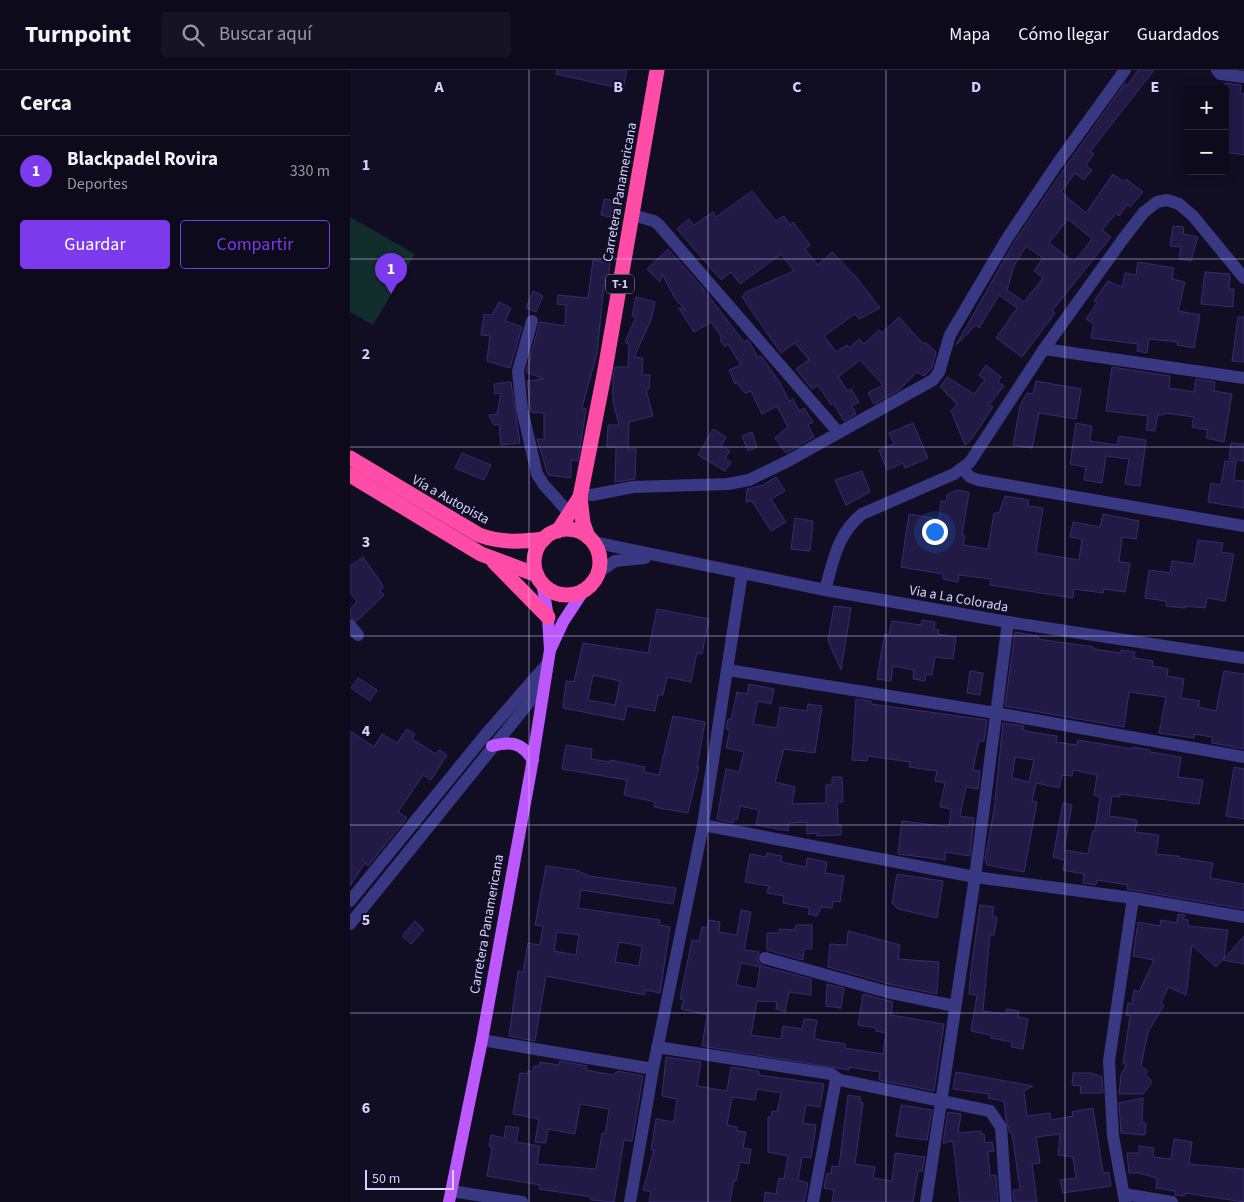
<!DOCTYPE html>
<html lang="es">
<head>
<meta charset="utf-8">
<style>
  :root { --surface:#0d0a1b; --page:#161324; --text:#f1f3f6; --muted:#9a9aa3; --line:#2d2b3a; --accent:#7c3aed }
  body { margin:0; font-family:"Source Sans 3",sans-serif; background:var(--page); color:var(--text) }
  .controls { position:absolute; right:15px; top:15px; display:grid; overflow:hidden; border-radius:5px; box-shadow:0 2px 12px #0003 }
  .controls button { width:45px; height:45px; display:grid; place-items:center; padding:0; border:0; border-bottom:1px solid var(--line); background:var(--surface); color:var(--text); font:25px sans-serif }
  .scale { position:absolute; left:15px; bottom:12px; width:89px; box-sizing:border-box; padding-left:5px; border:2px solid #d5d1ff; border-top:0; font-size:14px; line-height:18px; white-space:nowrap; color:#d5d1ff; -webkit-text-stroke:4px #110e24; paint-order:stroke }
  .you { position:absolute; left:584px; top:461px; width:18px; height:18px; margin:-12px; border:4px solid #fff; border-radius:50%; background:#1a73e8; box-shadow:0 0 0 8px #1a73e833 }
  .badge { display:grid; place-items:center; width:32px; height:32px; border-radius:50%; background:var(--accent); color:#fff; font-size:16px; font-weight:700 }
  .pin { position:absolute; translate:-50% -41px; filter:drop-shadow(0 1px 2px #0008) }
  .pin::after { content:''; position:absolute; top:26px; width:18px; height:15px; background:inherit; clip-path:polygon(0 0,100% 0,50% 100%) }
  .list { margin:0; padding:0; list-style:none }
  h2 { display:flex; justify-content:space-between; align-items:center; height:65px; margin:0; padding:0 20px; font-size:21px }
  h2 small { font-size:16px; font-weight:400; color:var(--muted) }
  .list li { display:grid; grid-template-columns:32px 1fr auto; gap:15px; align-items:center; box-sizing:border-box; height:70px; padding:0 20px; border-top:1px solid var(--line) }
  .list b { display:block; font-size:19px; white-space:nowrap }
  .list p { margin:0; font-size:16px; white-space:nowrap; color:var(--muted) }
  .list em { font-size:16px; font-style:normal; color:var(--muted) }
  .actions { display:flex; gap:10px; padding:15px 20px }
  .actions a { flex:1; padding:11px 0; border:1px solid var(--accent); border-radius:5px; text-align:center; font-size:18px; color:var(--accent) }
  .actions .main { background:var(--accent); color:#fff }
  .icon { flex:none; width:28px; height:28px; fill:none; stroke:currentColor; stroke-width:2; stroke-linecap:round; stroke-linejoin:round }
  .map { position:relative; flex:none; width:894px; height:1132px; overflow:hidden }
  header { display:flex; align-items:center; gap:30px; box-sizing:border-box; height:70px; padding:0 25px; background:var(--surface); border-bottom:1px solid var(--line) }
  header strong { font-size:24px }
  nav { display:flex; gap:28px; margin-inline-start:auto; font-size:18px }
  .search { width:350px; height:45px; background:var(--page); display:flex; align-items:center; gap:12px; box-sizing:border-box; padding:0 18px; border-radius:5px; color:var(--muted); font-size:19px }
  main { display:flex }
  aside { flex:1; background:var(--surface) }
  .map>svg:first-child { display:block }
  .green { fill:#112e2c }
  .building { fill:#211a45; stroke:#372b71; fill-rule:evenodd }
  .lines { fill:none; stroke-linecap:round; stroke-linejoin:round }
  .street { stroke:#393883; stroke-width:12 }
  .primary { stroke:#bc58ff; stroke-width:12 }
  .highway { stroke:#ff4ca6; stroke-width:15 }
  .grid { fill:none; stroke:#d5d1ff; stroke-width:1; stroke-opacity:0.55 }
  .labels { text-anchor:middle; stroke-width:4; stroke-linejoin:round; paint-order:stroke }
  .shield { fill:#110e24; stroke:#9a96bd; stroke-width:1 }
  .shield-label { font-size:12px; font-weight:bold; fill:#d5d1ff }
  .street-label { font-size:14px; fill:#d5d1ff; stroke:#110e24 }
  .grid-label { font-size:16px; text-anchor:middle; font-weight:bold; fill:#d5d1ff; stroke:#110e24; stroke-width:4; stroke-linejoin:round; paint-order:stroke }
</style>
</head>
<body>
<header>
<strong>Turnpoint</strong>
<div class="search"><svg class="icon" aria-label="search" viewBox="0 0 24 24"><circle cx="10" cy="10" r="6"/><path d="M15 15l6 6"/></svg>Buscar aquí</div>
<nav><a>Mapa</a><a>Cómo llegar</a><a>Guardados</a></nav>
</header>
<main>
<aside>
<h2>Cerca<small></small></h2>
<ul class="list">
<li><span class="badge">1</span><div><b>Blackpadel Rovira</b><p>Deportes</p></div><em>330 m</em></li>
</ul>
<div class="actions"><a class="main">Guardar</a><a>Compartir</a></div>
</aside>
<div class="map">
<svg width="894" height="1132" viewBox="0 0 894 1132">
  <rect width="100%" height="100%" fill="#110e24"/>
  <path class="green" d="M0,147l65,37 -42,71 -23,-13z"/>
  <g class="building">
    <path d="M207,0h70l-4,19 -67,-15z"/>
    <path d="M788,0h16l-64,82 4,2 -8,11 6,5 -8,10 -9,-7 -14,19 25,21 27,-39 11,8 2,-3 17,13 -13,15 -3,-2 -8,11 -3,-3 -14,17 9,7 -59,74 3,2 -33,44 -26,-19 21,-30 -18,-13 -20,33 -3,-3 -20,20 59,-104 49,-72 61,-86 2,3zM718,149l24,20 -18,23 -25,-19zM676,176l17,12 -9,13 9,7 -19,24 -17,-12 7,-24z"/>
    <path d="M875,13l16,2 -1,8 4,1v61l-19,-3z"/>
    <path d="M402,121l24,30 8,-5 6,9 3,-3 17,23 -5,4 13,16 14,-13 25,26 23,30 -21,11 -4,-5 -31,22 12,16 11,-7 3,3 9,-9 5,5 15,-14 3,3 17,-16 24,27 2,-2 11,10 -4,16 -8,8 -7,-4 -18,18 -25,14 -6,-11 15,-8 -23,-25 -22,17 10,14 3,-2 8,13 -7,4 4,8 -12,7 -11,-18 -2,2 -13,-20 -6,4 -16,-20 13,-9 -14,-17 -14,10 -39,-56 4,-5 48,-21 -13,-17 -41,30 -9,-12 -10,8 -44,-51 12,-10 5,6 19,-13 3,5z"/>
    <path d="M254,129l18,3 -3,17 -18,-4z"/>
    <path d="M823,156l11,1 -1,7 15,3 -7,24 -12,-2 2,-12 -11,-1z"/>
    <path d="M318,179l33,37 43,56 4,-2 10,17h4l18,26 9,18 4,-2 6,12 5,-3 9,14 -5,3 6,12 -28,16 -11,-15 13,-11 -11,-21 -15,8 -11,-23 -6,2 -8,-10 -2,1 -6,-14 12,-5 -13,-21 -3,3 -5,-7 2,-2 -11,-16 -17,10 -15,-24 6,1 -9,-9 -14,-26 -2,8 -13,-13z"/>
    <path d="M243,190l17,3 -3,22h-3l-7,68 -15,55 4,1 -8,52 -7,-1v18l-23,-3 -11,-36 7,1v-27l-13,-1 -4,-31 17,-2 -18,-7 14,-50 25,4 1,-21 -9,-1 1,-9 30,3z"/>
    <path d="M788,192l36,6 -2,11 13,3 -7,29 22,4 -6,33 -17,-3 1,-3 -29,-3 -2,14 -10,-2 1,-7 -47,-6 3,-14 -8,-5 11,-16 -3,-2 14,-20 14,6 3,-14 11,2z"/>
    <path d="M855,202l25,2 -1,15h5l-1,18 -32,-3z"/>
    <path d="M183,221l10,5 -7,16 -10,-4z"/>
    <path d="M286,227l19,5 -4,18 -17,37 9,1 -1,17h8l-1,14 -3,1 7,26 -24,6 -1,27h8l-1,30 -20,3 1,-35h-9l1,-22h11l-6,-23v-26l2,-9h13l1,-23 -4,-2 11,-25 -4,-1z"/>
    <path d="M149,232l12,6 -6,13 17,6 -12,41 -23,-7 3,-25 -9,-1 3,-21 8,1z"/>
    <path d="M888,247h6v45l-12,-1z"/>
    <path d="M636,295l15,12 -3,5 6,4 -15,19 4,2 -22,33 -6,5 -14,-34 6,-7 -17,-17 7,-10 27,17 11,-14 -6,-5z"/>
    <path d="M762,297l58,9 -1,12 25,4 2,-13 19,3 -1,9 18,3 -8,48 -18,-4 2,-8 -16,-3 2,-10 -29,-4 -1,2 -6,-1 -3,17 -9,-1 2,-14 -42,-5z"/>
    <path d="M686,311l45,8 -5,30 -37,-6 -7,35 -19,-3 7,-39 7,-13 6,1z"/>
    <path d="M161,312l9,61 -19,2 -2,-21 -5,1 -5,-10 8,-1 4,-21 -6,1 -1,-10z"/>
    <path d="M563,353l15,35 -23,10 -2,-5 -16,7 -8,-20 15,-6 -5,-11z"/>
    <path d="M726,353l16,3 -2,15 27,4 2,-9 27,4 -6,46 -15,-2 4,-25 -23,-3 -4,27 -18,-3 2,-13 -16,-3z"/>
    <path d="M363,359l13,8 -5,9 9,5 -5,7 6,4 -6,9 -27,-16z"/>
    <path d="M402,362l5,15 -9,4 -6,-15z"/>
    <path d="M881,373l13,1v17l-15,-2z"/>
    <path d="M112,383l29,12 -7,15 -29,-12z"/>
    <path d="M875,391l11,1 -2,18 10,1v27l-36,-6 3,-19 10,2z"/>
    <path d="M512,401l8,21 -24,13 -11,-25z"/>
    <path d="M426,407l9,14 -14,8 15,23 -15,9 -19,-30 -6,1 1,-13 16,-4z"/>
    <path d="M607,420l12,2 -7,43 3,1 -2,9 25,4 6,-36h5l6,-17 24,4 -1,6 15,2 -7,45 43,7 3,-21 -12,-2 3,-15 27,5 3,-13 36,7 -3,18 -14,-2 -3,25 11,1 -5,29 -21,-3 -1,4 -29,-4 -1,9 -83,-13 1,-6 -32,-4 -1,7 -15,-3v-5l-42,-7 8,-53 30,5 2,-18 5,1 1,-7z"/>
    <path d="M445,448l18,3 -3,30 -19,-2z"/>
    <path d="M848,470l25,3 -2,9 13,2 -9,47 -18,-3 -2,10 -19,-2 -1,2 -19,-2v-5l-21,-3 4,-28 21,3 2,-12 22,3z"/>
    <path d="M13,487l19,27 1,4 -3,3 4,4 -27,26 -7,-4v-8l7,-7 -7,-10v-26z"/>
    <path d="M484,536l17,2 -10,62 -13,-29z"/>
    <path d="M307,539l52,10 -7,35 -5,-1 -6,29 -24,-5 -4,18h-5l-3,16 -28,-5 -3,14 -61,-12 3,-27 8,1 9,-39 65,10zM243,605l27,6 -5,24 -27,-5z"/>
    <path d="M572,550l13,2 -1,7 5,1 -1,4 18,3 -3,22 -18,-2 -3,18 -6,-1 -1,7 -12,-2 1,-9 -21,-4 -2,15 -14,-2 5,-31 3,-14 4,1 3,-14 29,4z"/>
    <path d="M665,562l23,4v3l55,8v2l28,4v-3l14,2 -1,6 19,3 -1,5 16,3 -1,7 17,3 -3,19 19,3 -2,6 18,4 8,-40 20,3v75l-32,-6v-6l-18,-3v4l-35,-5 7,-36 -37,-5 -5,35 -119,-21z"/>
    <path d="M620,601l13,2 -3,22 -13,-2z"/>
    <path d="M8,608l19,12 -7,11 -19,-13z"/>
    <path d="M399,614l25,5 -3,15 -13,-3 -5,23 24,4 3,-21 27,4 1,-7 14,2 -7,47 -31,-4 -9,33 20,5 -3,17 34,-1v-18h6v-8h10l1,25h-6l1,23h3v10l-24,1v-3l-10,1v-12l-18,1 -1,8 -32,-6 3,-15 -19,-4 -3,14 -3,-1 -1,4 -16,-4 9,-50 13,3 5,-20 -18,-4 4,-18 -4,-1 2,-10 3,1 6,-28 10,2z"/>
    <path d="M506,629l15,2v3l116,16 -3,21h-5l-6,29 7,1 -2,18 -12,-2 -6,29 14,2 -4,38 -25,-4v8l-47,-6 4,-33 47,6 2,-18 -11,-2 5,-24 -10,-2 2,-10 -28,-4 1,-5 -42,-6 -1,5 -15,-1z"/>
    <path d="M323,646l32,6 -8,45h2l-11,46 -34,-6 1,-5 -31,-7 3,-15 -65,-11 4,-24 26,4 -1,10 19,3v-2l35,7 -1,5 15,3z"/>
    <path d="M653,653l21,3 -1,4 8,2 26,4 -1,6 21,3 1,-5 55,9v-2l17,3v2l31,5 -3,20 25,3 -4,24 -79,-10v3l-8,-1 -3,20 28,4 -2,12 24,3 -3,19 23,2v2l34,5 -3,15 34,6v25l-117,-20 1,-4 -31,-5 -1,5 -13,-2 1,-9 -21,-4 2,-10 -12,-3 10,-54 9,2 -8,45 24,4 5,-23h2l5,-34 -6,-2 3,-20 -24,-5 -1,6 -10,-1 -3,13 -23,-5 -4,18 5,1 -13,70 -37,-7 -2,-5 9,-50zM665,687l19,3 -5,22 -17,-4z"/>
    <path d="M57,659l8,5 -3,5 24,15 3,-4 8,5 -16,25 -8,-5 -25,37 9,6 -39,48 -3,-3 -15,23v-155l24,16 8,-13 15,9z"/>
    <path d="M884,697l10,2v50l-18,-3z"/>
    <path d="M417,783l15,3 -1,6 25,5 1,-9 20,4 -2,11 19,3 -4,26 -7,-1 -1,7 -11,-1 -4,9 -9,-2 2,-6 -27,-5 1,-7 -17,-3 2,-7 -24,-4 5,-28 16,3z"/>
    <path d="M196,796l30,4 13,6 87,12 -3,16 -92,-14 -3,18 82,12 -1,5 11,2 -10,66 -15,-3v5l-99,-19 -11,65 -26,-5 9,-65 5,1 5,-29 12,2 3,-19 -8,-1zM207,862l22,3 -3,20 -22,-4zM269,872l23,4 -3,20 -24,-4z"/>
    <path d="M547,804l46,7 -6,37 -39,-9 -6,-6z"/>
    <path d="M630,835l14,2 -2,9 5,1 -3,18 -4,-1 -7,77 23,3v-5l13,2 -1,6 10,2 -5,30 -12,-2 1,-5 -21,-4v-3l-20,-4 6,-36 -8,-1 2,-23z"/>
    <path d="M391,840l10,2 -7,38 15,2 -2,8 5,6 49,13v16l-22,-3 -4,20 -9,-3 1,-7 -20,-1 -6,34 30,4 2,-13 19,3 2,-10 13,1 -3,19 31,5v4l38,6 3,-21 -10,-2v-3l-18,-3 5,-31 30,8 -2,13 53,9 -10,67 -55,-11 1,-8 -31,-5v3l-147,-24 5,-31 -26,-6 3,-9 -4,-1 12,-59 7,1 3,-14 5,1 2,-8 11,2 -1,10 18,3zM391,893l19,4 -3,22 -21,-4z"/>
    <path d="M828,844l7,1 -2,4 5,1v6l40,4 -4,28 -8,9 -24,-22 -6,50 -18,-8 -7,16 3,2 -16,27 -7,34 7,5 -3,4 6,5v4l-8,10h-24l2,-19 6,-11h-4l7,-48 -4,-1 2,-12 4,1 2,-14 5,2 15,-32 -21,-4 5,-34 22,4 1,-6 16,3z"/>
    <path d="M65,851l9,9 -13,14 -9,-8z"/>
    <path d="M446,855h16v24h-8l-1,11 -36,-10v-17h12v-4l16,1z"/>
    <path d="M498,861l52,14 -2,14 41,3 -2,32 -48,-10 -61,-17 2,-23 17,1z"/>
    <path d="M894,866v28l-21,-4z"/>
    <path d="M477,914l17,4 -3,20 -15,-2z"/>
    <path d="M316,987l35,5 -4,24 30,5 4,-24 28,4v4l65,9 -4,23 -14,-2 -3,18 13,2 -5,33 -9,-1 -4,23 10,3 -4,19h-40l1,-10 11,2 3,-16 5,1 4,-23 -20,-4v-35l3,1 1,-7 5,1 4,-19 -24,-4 -2,11 -23,-3 -5,28 10,2v4l9,1 -3,16 8,1 -2,15 -9,-2 -4,19 -2,-1 -4,22h-81l2,-10 -8,-2 11,-40h-3l5,-31 18,3 3,-23 -15,-3z"/>
    <path d="M210,991l27,5 -1,4 27,5 5,-4 25,5 -11,65 -8,-1 -10,62 -23,-2v-3l-52,-8 1,-4 -53,-9 5,-29 -3,-1 2,-11 13,3 2,-12 13,2 -3,14 24,4 -3,18 59,5 6,-36 3,1 4,-25 -29,-5 -5,30 -27,-5 -2,14 -11,-1 4,-23 -26,-5 7,-41 7,1 1,-3h5l1,-5h5l1,-4 19,3z"/>
    <path d="M606,1002l77,14 -9,5 3,25 23,-3 1,7 22,-4 -1,-4 21,-4 10,65 6,-1 2,14 -48,7 -3,-13 16,-2 -3,-21 -15,-2 2,-21 -24,3 4,26 -8,1 5,38h-23l-1,-12h7l-8,-57h-2l-4,-13 -2,-19 -16,-3 1,-4 -36,-5z"/>
    <path d="M723,1003h18l11,4 1,16h-23l1,-7 -9,-1z"/>
    <path d="M498,1025l13,2 -1,5 3,1 -8,61 20,3 -2,11 19,3 3,-28 30,4 -3,15 -4,-1 -5,31h-81l2,-12 -10,-2 3,-15 4,1 1,-8 7,1z"/>
    <path d="M793,1028l-1,25h4l-1,12 -24,-2 -2,-30z"/>
    <path d="M551,1035l31,5 -5,30 -31,-4z"/>
    <path d="M598,1042l13,2 -3,19 23,-2v4l3,-1 1,9 7,-1 2,9 -6,1 2,24 6,-1 2,27h-38l-7,-61 -10,2z"/>
    <path d="M824,1069l18,3 -3,22 55,5v33l-59,-9 -1,3 -9,-1v-4l-19,-3 1,-10 -18,-5h-10l-2,-20h12v-7l15,2 -1,9 18,2z"/>
  </g>
  <g class="lines">
    <g class="street">
      <path d="M867,0l3,4 24,3"/>
      <path d="M282,145l22,6 5,4 179,207"/>
      <path d="M182,251l-14,50 4,38 15,65 7,11 26,29"/>
      <path d="M694,279l200,29"/>
      <path d="M613,399l7,8 8,3 266,46"/>
      <path d="M231,424l11,1 41,-8 95,-3 21,-4 39,-19 145,-81 6,-8 11,-37 58,-98 49,-73 68,-94"/>
      <path d="M243,472l232,48 183,32 236,36"/>
      <path d="M249,502l16,-11 30,-3"/>
      <path d="M475,520c8,-28 12,-56 37,-76l92,-40 16,-12 74,-113 82,-114 18,-23 13,-10 10,-2 12,4 14,12 51,62"/>
      <path d="M0,555l8,10"/>
      <path d="M378,600l268,43 248,44"/>
      <path d="M353,755l272,52 158,21 111,19"/>
      <path d="M0,831l136,-167 62,-71"/>
      <path d="M0,854l194,-240"/>
      <path d="M415,888l122,34 68,14"/>
      <path d="M132,970l171,29"/>
      <path d="M307,977l174,27 9,6 150,31 11,16 5,75"/>
      <path d="M101,1121l71,11"/>
      <path d="M774,1124l48,8"/>
      <path d="M280,1132l23,-133 50,-244 39,-252"/>
      <path d="M463,1132l23,-123"/>
      <path d="M576,1132l49,-325 33,-255"/>
      <path d="M775,1132l-12,-66 -4,-75 24,-163"/>
    </g>
    <g class="primary">
      <path d="M201,578l12,-26 21,-32"/>
      <path d="M142,676c19,-5 29,-4 41,14"/>
      <path d="M99,1132l33,-162 49,-270 19,-120 -2,-33 -6,-35"/>
    </g>
    <g class="highway">
      <path d="M0,388l129,77c23,8 41,7 65,4"/>
      <path d="M0,405l131,79 56,21"/>
      <circle cx="217" cy="492" r="33"/>
      <path d="M208,461l22,-34"/>
      <path d="M238,467l-5,-14 -3,-26 25,-127 52,-300"/>
      <path d="M144,492l54,55"/>
    </g>
  </g>
  <path class="grid" d="M179,0v1132M358,0v1132M536,0v1132M715,0v1132M0,189h894M0,377h894M0,566h894M0,755h894M0,943h894"/>
  <g class="labels">
    <rect class="shield" x="256" y="204.5" width="28" height="19" rx="4"/>
    <g class="shield-label">
      <text x="270" y="218">T-1</text>
    </g>
    <g class="street-label">
      <text transform="translate(269 122) rotate(-80)" y="5">Carretera Panamericana</text>
      <text transform="translate(101 429) rotate(29)" y="5">Vía a Autopista</text>
      <text transform="translate(609 528) rotate(10)" y="5">Via a La Colorada</text>
      <text transform="translate(136 854) rotate(-80)" y="5">Carretera Panamericana</text>
    </g>
  </g>
  <g class="grid-label">
    <text x="89" y="22">A</text>
    <text x="268" y="22">B</text>
    <text x="447" y="22">C</text>
    <text x="626" y="22">D</text>
    <text x="805" y="22">E</text>
    <text x="16" y="100">1</text>
    <text x="16" y="289">2</text>
    <text x="16" y="477">3</text>
    <text x="16" y="666">4</text>
    <text x="16" y="855">5</text>
    <text x="16" y="1043">6</text>
  </g>
</svg>
<div class="controls">
<button>+</button>
<button>−</button>
</div>
<div class="scale">50 m</div>
<div class="you"></div>
<div class="pin badge" style="left:41px;top:224px">1</div>
</div>
</main>
</body>
</html>
